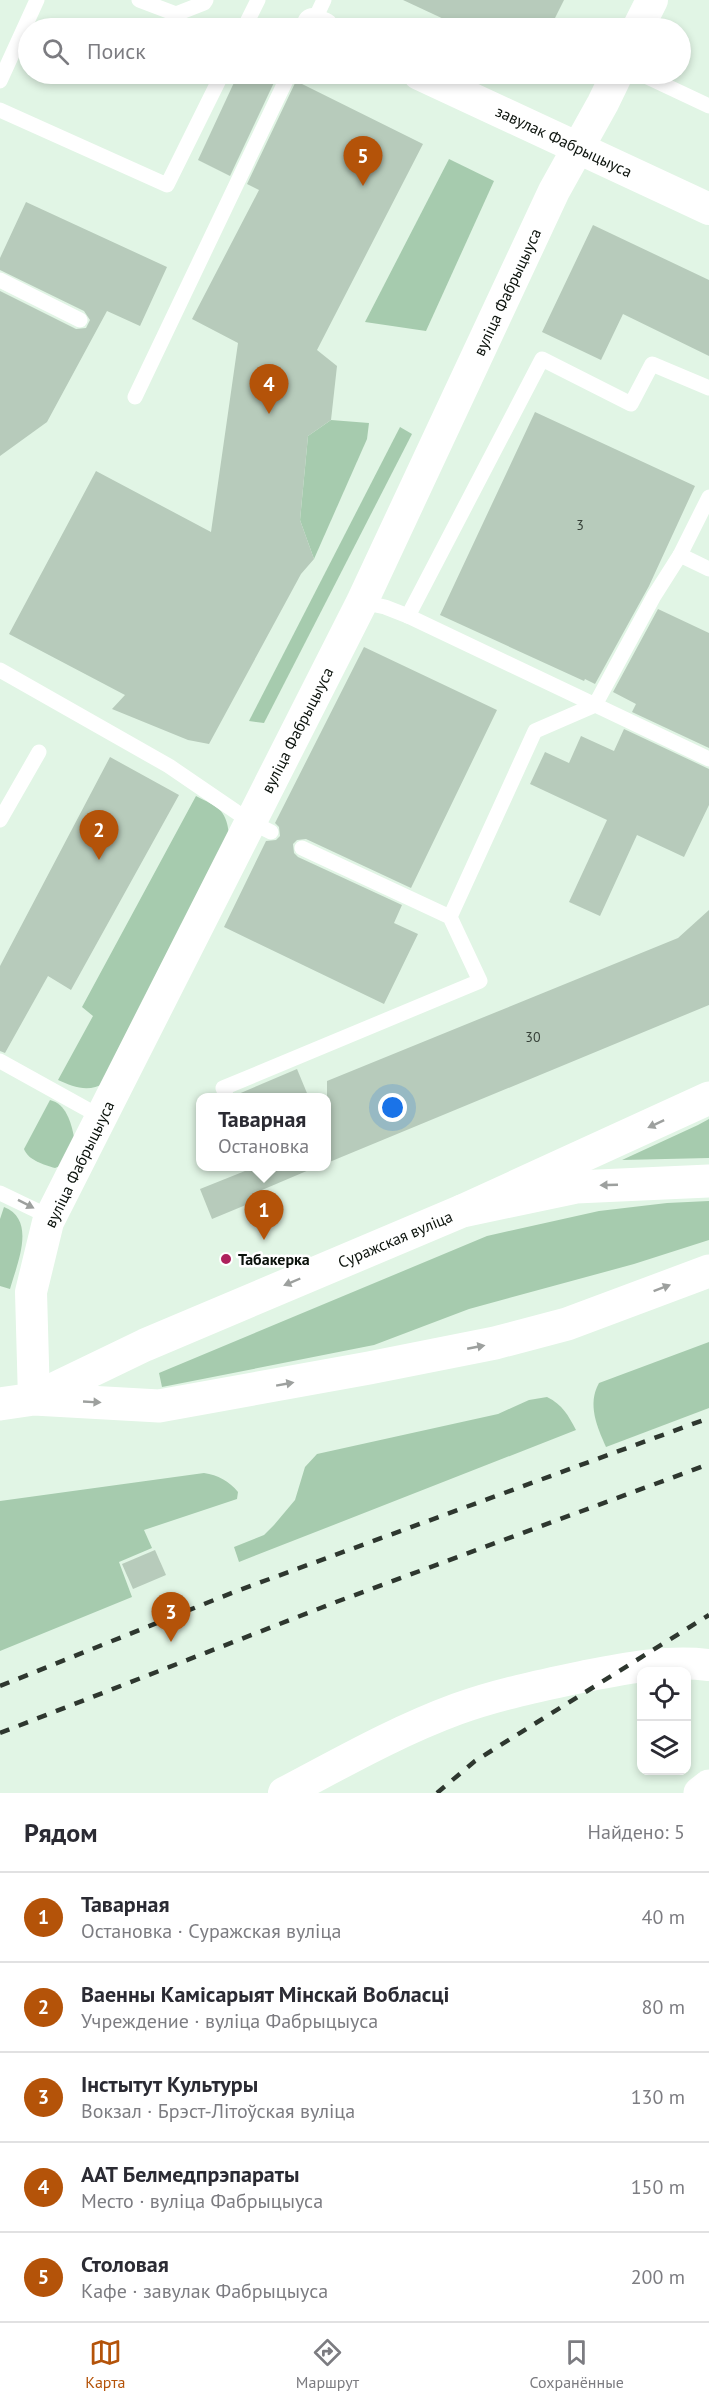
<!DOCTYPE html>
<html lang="ru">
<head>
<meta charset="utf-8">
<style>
  :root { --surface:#fff; --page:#f2f2f3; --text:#2b2b33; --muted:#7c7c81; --line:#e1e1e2; --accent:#b45309 }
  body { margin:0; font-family:"PT Sans",sans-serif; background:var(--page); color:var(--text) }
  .controls { position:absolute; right:18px; bottom:18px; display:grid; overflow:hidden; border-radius:12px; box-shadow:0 3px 9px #0003 }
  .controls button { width:54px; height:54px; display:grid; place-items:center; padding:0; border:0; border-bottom:2px solid var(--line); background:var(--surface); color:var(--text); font:30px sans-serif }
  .you { position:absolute; left:393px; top:1108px; width:21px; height:21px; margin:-15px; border:4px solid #fff; border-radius:50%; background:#1a73e8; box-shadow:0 0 0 9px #1a73e833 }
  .badge { display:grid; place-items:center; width:39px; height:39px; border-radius:50%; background:var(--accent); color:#fff; font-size:20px; font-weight:700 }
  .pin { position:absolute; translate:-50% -50px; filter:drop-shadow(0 2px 3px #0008) }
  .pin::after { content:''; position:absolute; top:32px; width:21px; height:18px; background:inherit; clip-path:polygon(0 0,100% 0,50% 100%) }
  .popup { position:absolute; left:196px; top:1093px; width:135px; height:78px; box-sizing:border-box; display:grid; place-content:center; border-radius:12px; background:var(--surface); filter:drop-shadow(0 2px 4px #0005); font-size:20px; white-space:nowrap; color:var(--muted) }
  .popup b { font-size:22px; color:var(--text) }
  .popup::after { content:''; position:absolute; left:50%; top:100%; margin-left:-12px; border:12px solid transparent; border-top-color:var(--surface) }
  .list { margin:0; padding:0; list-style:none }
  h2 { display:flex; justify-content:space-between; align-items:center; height:78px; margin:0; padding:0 24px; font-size:26px }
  h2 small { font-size:20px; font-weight:400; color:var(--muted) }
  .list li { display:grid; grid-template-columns:39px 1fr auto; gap:18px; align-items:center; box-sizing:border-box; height:90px; padding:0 24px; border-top:2px solid var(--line) }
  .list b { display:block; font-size:22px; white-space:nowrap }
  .list p { margin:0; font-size:20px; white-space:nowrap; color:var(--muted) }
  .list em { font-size:20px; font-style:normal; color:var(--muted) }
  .icon { flex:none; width:33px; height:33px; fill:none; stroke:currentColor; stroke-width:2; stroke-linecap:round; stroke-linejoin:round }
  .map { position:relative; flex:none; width:709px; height:1793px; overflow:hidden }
  .search { position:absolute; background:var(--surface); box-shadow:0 3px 9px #0003; left:18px; right:18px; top:18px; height:66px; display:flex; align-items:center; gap:15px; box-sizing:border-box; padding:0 21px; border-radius:33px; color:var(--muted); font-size:22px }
  .sheet { height:528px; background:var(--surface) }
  nav { display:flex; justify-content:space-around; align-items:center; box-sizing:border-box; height:84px; border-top:2px solid var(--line); background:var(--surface); font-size:16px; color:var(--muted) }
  nav a { display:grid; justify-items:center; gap:3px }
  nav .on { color:var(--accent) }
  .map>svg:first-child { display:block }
  .green { fill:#a6cbae }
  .building { fill:#b7cbbb }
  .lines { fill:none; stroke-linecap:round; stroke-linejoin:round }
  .lane { stroke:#fff; stroke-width:15 }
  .street { stroke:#fff; stroke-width:32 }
  .secondary { stroke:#fff; stroke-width:33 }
  .primary { stroke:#fff; stroke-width:33 }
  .rail { stroke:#2e372f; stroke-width:4.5; stroke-dasharray:10 10; stroke-linecap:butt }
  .oneway { fill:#9da09e }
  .poi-dot { fill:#ae215d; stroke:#fff; stroke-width:2 }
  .labels { text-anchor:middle; stroke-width:5; stroke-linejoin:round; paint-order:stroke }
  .number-label { font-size:14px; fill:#364038 }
  .street-label { font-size:16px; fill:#0b120c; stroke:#fff }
  .poi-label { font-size:16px; font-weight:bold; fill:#0b120c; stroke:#fff; text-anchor:start }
</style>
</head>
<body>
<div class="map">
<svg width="709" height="1793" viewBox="0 0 709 1793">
  <rect width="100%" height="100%" fill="#e1f5e5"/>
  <g class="green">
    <path d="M449,159l45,22 -68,150 -61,-9z"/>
    <path d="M331,420l38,3 -2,16 -53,120 -14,-39 8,-84z"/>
    <path d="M400,427l12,7 -148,289 -15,-2z"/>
    <path d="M196,796c21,11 30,12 33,38l-125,249c-15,10 -31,4 -46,-3l35,-64 -11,-9z"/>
    <path d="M50,1100c16,4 21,22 24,37l-14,29 -5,2c-11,-3 -27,-8 -31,-19z"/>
    <path d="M709,1119v39l-87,2 76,-35z"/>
    <path d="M709,1201v39l-75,24 -165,45 -95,36 -212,42 -3,-14 328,-137 112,-25 68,-8z"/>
    <path d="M4,1207c33,13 13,57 6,82l-10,-3v-67z"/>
    <path d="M709,1342v66l-103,39c-9,-20 -19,-43 -7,-64z"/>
    <path d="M547,1397c16,8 21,18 29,33l-337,132 -5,-15 30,-12 10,-10 21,-25 10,-33 12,-13 181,-40 31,-14z"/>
    <path d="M204,1473c14,2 25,8 34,19l-1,7 -93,31 8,18 -33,14 13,35 -132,54v-150z"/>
  </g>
  <g class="building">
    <path d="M403,0h161l-14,28h-87z"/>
    <path d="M238,74h40l-48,102 -32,-16z"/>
    <path d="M296,81l127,63 -106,206 20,16 -6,54 -23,16 -8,84 14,39 -13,15 -92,170 -21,-4 -76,-31 13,-14 -116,-61 87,-163 115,61 27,-189 -46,-24 67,-129 -12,-6z"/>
    <path d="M26,202l141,65 -27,59 -33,-15 -60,111 -47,34v-165l76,38 10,-1 4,-8 -6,-9 -84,-41v-12z"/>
    <path d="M593,225l116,55v76l-86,-42 -22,46 -59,-28z"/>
    <path d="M535,412l160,74 -46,100 -54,98 -10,-5 -1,2 -144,-66z"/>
    <path d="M658,609l51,24v115l-77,-36 4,-8 -23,-12z"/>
    <path d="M364,647l133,63 -86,178 -105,-49 -9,1 -4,4 1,9 4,4 104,48 -8,18 24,11 -34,70 -160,-77 42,-86 10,-1 4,-4 -1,-9 -4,-4z"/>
    <path d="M624,729l85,40v36l-25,52 -47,-22 -37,81 -31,-14 38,-82 -77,-36 15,-32 24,11 12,-27 33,15z"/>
    <path d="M110,757l69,38 -108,195 -23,-14 -43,77 -5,-2v-85z"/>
    <path d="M709,910v95l-382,158v-82l351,-143z"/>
    <path d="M297,1069l12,29h-72l-1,-3z"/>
    <path d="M255,1167h61l-54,23 3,7 -53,22 -12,-30z"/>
    <path d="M155,1550l11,25 -33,14 -11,-25z"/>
  </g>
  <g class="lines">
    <g class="lane">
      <path d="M139,0l37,14 28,-11 2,-3"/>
      <path d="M311,27l13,-27"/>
      <path d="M244,28l14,-28"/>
      <path d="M641,74l68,32"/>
      <path d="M0,81l37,-81"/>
      <path d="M0,110l167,75 55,-111"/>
      <path d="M0,280l80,40"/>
      <path d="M135,397l154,-323"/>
      <path d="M709,497l-29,58 29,14"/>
      <path d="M362,602l23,5 23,9 301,143"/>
      <path d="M408,616l134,-257 89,45 21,-40 57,24"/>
      <path d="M0,670l169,96 82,56 20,10"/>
      <path d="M0,820l39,-68"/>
      <path d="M450,917l85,-186 60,-26 59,-109 26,-41"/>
      <path d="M0,1061l101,56"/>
      <path d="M227,1098l-4,-10 257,-107 -30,-64 -148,-69"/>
      <path d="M0,1193l50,24"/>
    </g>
    <g class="street">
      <path d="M313,24l10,4"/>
      <path d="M638,28l14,-28"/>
      <path d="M419,74l290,135"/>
      <path d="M34,1399l-3,-107 17,-70 314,-620 192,-411 49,-88 14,-29"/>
      <path d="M284,1793c57,-30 113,-62 173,-84 42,-15 86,-24 129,-33 40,-8 83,-16 123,-11"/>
    </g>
    <g class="secondary">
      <path d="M35,1398l110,-53 317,-134 114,-24 133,-6"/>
      <path d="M0,1404l34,-5 125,7 210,-38 126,-25 72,-19 142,-53"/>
    </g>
    <g class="primary">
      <path d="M462,1211l247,-113"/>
      <path d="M700,1793l9,-7"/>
    </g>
    <g class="rail">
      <path d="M0,1686l234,-94 475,-174"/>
      <path d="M0,1733l336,-131 373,-138"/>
      <path d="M437,1793l38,-32 234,-146"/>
    </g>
  </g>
  <defs><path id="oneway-solid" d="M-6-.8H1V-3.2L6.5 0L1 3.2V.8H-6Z" transform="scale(1.5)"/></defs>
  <g class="oneway">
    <use href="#oneway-solid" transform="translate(656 1124) rotate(155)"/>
    <use href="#oneway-solid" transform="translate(609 1185) rotate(178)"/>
    <use href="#oneway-solid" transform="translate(26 1204) rotate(27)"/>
    <use href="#oneway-solid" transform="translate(292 1282) rotate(157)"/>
    <use href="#oneway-solid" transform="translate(662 1288) rotate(-21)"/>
    <use href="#oneway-solid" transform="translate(476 1347) rotate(-11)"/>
    <use href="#oneway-solid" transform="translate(285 1384) rotate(-10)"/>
    <use href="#oneway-solid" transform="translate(92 1402) rotate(3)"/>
  </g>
  <circle class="poi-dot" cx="226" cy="1259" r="6"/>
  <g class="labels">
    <g class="number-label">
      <text x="580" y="530">3</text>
      <text x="533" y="1042">30</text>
    </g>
    <g class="street-label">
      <text transform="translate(564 141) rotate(25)" y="6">завулак Фабрыцыуса</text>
      <text transform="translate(507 292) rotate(-65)" y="6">вуліца Фабрыцыуса</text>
      <text transform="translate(297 730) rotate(-63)" y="6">вуліца Фабрыцыуса</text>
      <text transform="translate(79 1164) rotate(-64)" y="6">вуліца Фабрыцыуса</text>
      <text transform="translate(395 1239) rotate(-23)" y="6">Суражская вуліца</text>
    </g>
    <g class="poi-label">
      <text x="238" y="1265">Табакерка</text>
    </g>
  </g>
</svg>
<div class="controls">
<button><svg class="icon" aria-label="locate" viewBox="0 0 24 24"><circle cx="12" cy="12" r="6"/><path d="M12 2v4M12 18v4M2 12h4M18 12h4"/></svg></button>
<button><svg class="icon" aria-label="layers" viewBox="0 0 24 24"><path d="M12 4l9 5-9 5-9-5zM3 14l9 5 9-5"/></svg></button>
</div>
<div class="you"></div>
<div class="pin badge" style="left:264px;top:1240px">1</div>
<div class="popup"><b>Таварная</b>Остановка</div>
<div class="pin badge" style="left:99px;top:860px">2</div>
<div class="pin badge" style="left:171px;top:1642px">3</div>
<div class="pin badge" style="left:269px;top:414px">4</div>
<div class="pin badge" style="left:363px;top:186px">5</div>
<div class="search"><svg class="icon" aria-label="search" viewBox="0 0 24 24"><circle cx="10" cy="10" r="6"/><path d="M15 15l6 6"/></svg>Поиск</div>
</div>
<section class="sheet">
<h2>Рядом<small>Найдено: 5</small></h2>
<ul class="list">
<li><span class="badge">1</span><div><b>Таварная</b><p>Остановка · Суражская вуліца</p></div><em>40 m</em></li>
<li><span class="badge">2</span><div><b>Ваенны Камісарыят Мінскай Вобласці</b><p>Учреждение · вуліца Фабрыцыуса</p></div><em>80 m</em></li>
<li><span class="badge">3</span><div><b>Інстытут Культуры</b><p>Вокзал · Брэст-Літоўская вуліца</p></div><em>130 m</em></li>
<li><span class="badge">4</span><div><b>ААТ Белмедпрэпараты</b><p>Место · вуліца Фабрыцыуса</p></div><em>150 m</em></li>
<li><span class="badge">5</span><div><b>Столовая</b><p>Кафе · завулак Фабрыцыуса</p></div><em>200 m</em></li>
</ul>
</section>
<nav>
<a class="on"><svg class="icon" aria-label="map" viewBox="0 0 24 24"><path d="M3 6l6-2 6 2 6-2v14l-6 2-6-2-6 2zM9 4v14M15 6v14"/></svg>Карта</a>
<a><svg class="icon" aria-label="directions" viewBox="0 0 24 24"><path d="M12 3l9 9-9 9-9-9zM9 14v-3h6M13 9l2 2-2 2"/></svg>Маршрут</a>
<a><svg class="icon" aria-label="saved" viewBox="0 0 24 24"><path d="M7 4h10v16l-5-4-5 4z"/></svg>Сохранённые</a>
</nav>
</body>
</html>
